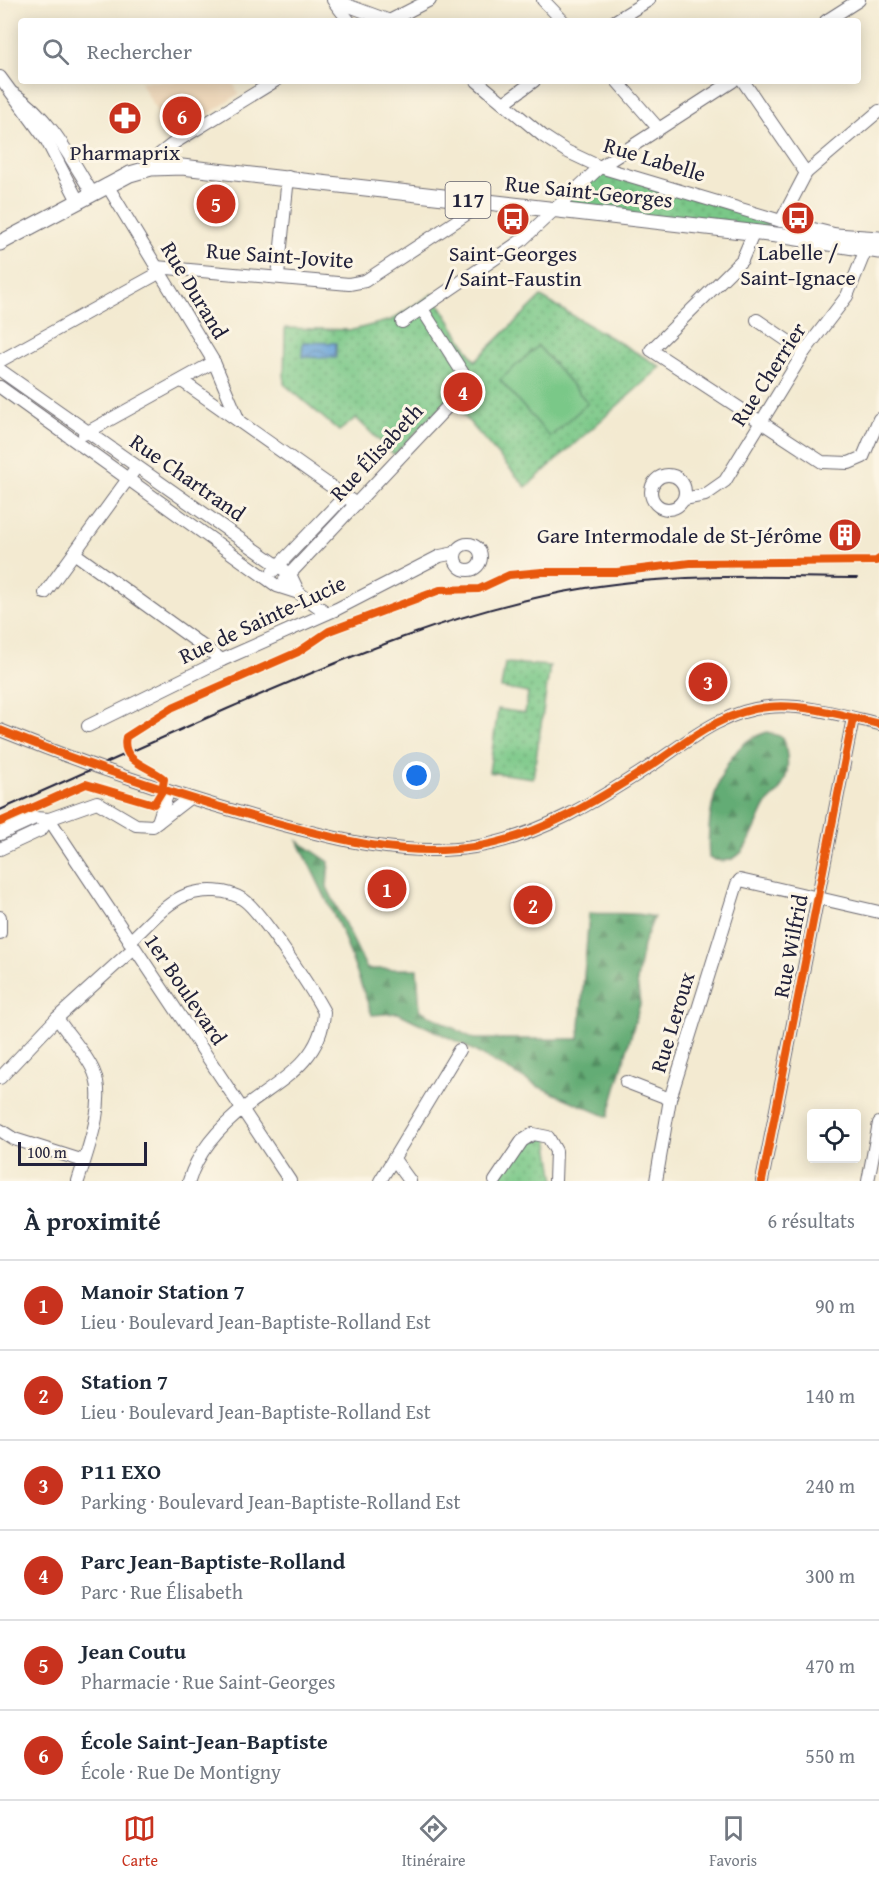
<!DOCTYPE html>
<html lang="fr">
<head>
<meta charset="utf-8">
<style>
  :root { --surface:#fff; --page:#f2f2f3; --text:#1f2937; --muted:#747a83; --line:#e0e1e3; --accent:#c8321e }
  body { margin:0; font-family:"Gentium Book Plus",serif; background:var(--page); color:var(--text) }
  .controls { position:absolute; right:18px; bottom:18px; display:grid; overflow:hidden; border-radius:6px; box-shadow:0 3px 15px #0003 }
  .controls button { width:54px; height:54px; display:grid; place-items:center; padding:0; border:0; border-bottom:2px solid var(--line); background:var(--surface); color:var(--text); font:30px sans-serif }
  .scale { position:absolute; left:18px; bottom:15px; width:129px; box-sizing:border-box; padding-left:6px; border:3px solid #22223b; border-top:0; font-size:16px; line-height:21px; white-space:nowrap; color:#22223b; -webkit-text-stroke:4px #fcf5e5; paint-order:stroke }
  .you { position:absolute; left:417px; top:776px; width:21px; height:21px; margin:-15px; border:4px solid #fff; border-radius:50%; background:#1a73e8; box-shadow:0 0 0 9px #1a73e833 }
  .badge { display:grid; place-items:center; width:39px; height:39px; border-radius:50%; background:var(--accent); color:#fff; font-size:20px; font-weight:700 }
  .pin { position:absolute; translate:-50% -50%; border:3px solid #fff; box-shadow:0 2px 6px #0006 }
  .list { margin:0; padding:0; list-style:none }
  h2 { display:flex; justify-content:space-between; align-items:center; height:78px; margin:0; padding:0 24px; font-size:26px }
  h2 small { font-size:20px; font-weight:400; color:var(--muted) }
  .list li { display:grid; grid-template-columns:39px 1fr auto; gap:18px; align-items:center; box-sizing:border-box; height:90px; padding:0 24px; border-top:2px solid var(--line) }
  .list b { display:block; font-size:22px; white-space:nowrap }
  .list p { margin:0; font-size:20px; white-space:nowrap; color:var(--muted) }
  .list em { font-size:20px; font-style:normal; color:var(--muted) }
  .icon { flex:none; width:33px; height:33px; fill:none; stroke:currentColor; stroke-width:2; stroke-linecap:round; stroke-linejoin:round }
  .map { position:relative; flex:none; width:879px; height:1181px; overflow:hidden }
  .search { position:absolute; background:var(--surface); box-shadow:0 3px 15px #0003; left:18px; right:18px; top:18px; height:66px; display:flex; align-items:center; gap:15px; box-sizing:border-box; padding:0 21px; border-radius:6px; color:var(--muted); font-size:22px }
  .sheet { height:618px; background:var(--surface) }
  nav { display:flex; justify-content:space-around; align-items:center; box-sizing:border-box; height:84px; border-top:2px solid var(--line); background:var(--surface); font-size:16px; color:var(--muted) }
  nav a { display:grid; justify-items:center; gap:3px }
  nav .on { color:var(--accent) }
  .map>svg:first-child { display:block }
  .built { fill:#edd7ba }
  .forest { fill:url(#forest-firs); stroke:#426758; stroke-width:1.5 }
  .park { fill:url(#park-dots); stroke:#4e7562; stroke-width:1.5 }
  .pitch { fill:#7ac888; stroke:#4e7562; stroke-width:1.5 }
  .water { fill:url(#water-waves); stroke:#456289; stroke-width:1.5 }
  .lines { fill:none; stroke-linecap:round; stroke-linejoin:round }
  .minor-casing { stroke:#6b6870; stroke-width:14 }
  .major-casing { stroke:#6b6870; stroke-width:17 }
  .minor { stroke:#fff; stroke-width:12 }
  .major { stroke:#fff; stroke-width:15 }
  .rail { stroke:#22223b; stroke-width:2 }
  .cycleway-casing { stroke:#fcf5e5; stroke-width:11 }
  .cycleway { stroke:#e8590c; stroke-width:8 }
  .labels { text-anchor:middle; stroke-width:6; stroke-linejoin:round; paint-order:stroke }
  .shield { fill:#fcf5e5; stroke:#63616e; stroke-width:1.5 }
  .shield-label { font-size:21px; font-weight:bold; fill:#22223b }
  .poi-label { font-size:22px; fill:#22223b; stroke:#fcf5e5 }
  .street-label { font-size:22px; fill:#22223b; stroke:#fcf5e5 }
</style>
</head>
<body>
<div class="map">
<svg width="879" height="1181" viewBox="0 0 879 1181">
  <defs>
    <pattern id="forest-firs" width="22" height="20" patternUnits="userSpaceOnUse" patternTransform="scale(1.5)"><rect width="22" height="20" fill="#63ac74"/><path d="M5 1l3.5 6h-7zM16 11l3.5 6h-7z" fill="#518c60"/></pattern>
    <pattern id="park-dots" width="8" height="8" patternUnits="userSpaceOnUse" patternTransform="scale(1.5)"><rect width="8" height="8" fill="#7ac888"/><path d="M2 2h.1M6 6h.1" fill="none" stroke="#64a270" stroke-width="1.8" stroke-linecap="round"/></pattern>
    <pattern id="water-waves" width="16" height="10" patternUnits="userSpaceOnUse" patternTransform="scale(1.5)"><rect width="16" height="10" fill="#68a2d7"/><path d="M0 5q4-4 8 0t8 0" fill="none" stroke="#5584b0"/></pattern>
  </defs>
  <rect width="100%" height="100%" fill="#fcf5e5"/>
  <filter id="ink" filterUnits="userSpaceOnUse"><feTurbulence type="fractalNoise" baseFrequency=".0167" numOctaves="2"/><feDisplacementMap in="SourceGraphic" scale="12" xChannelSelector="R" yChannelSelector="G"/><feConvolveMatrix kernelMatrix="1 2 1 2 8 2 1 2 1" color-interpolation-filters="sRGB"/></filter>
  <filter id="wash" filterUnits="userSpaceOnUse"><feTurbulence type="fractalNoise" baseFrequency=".008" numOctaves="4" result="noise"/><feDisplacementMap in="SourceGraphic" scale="24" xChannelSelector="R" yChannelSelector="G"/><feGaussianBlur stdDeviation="1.35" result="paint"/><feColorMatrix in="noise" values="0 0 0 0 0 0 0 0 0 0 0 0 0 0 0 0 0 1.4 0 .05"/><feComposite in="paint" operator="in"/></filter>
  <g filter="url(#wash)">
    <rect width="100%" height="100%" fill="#f3ead1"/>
    <path class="built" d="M140,81h92l7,13 -67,45z"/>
    <g class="forest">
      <path d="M767,732l15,5c7,18 8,38 -3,54 -4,6 -10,9 -13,14 -14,24 -19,67 -57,53 -3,-37 6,-91 37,-116 6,-5 14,-7 21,-10z"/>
      <path d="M298,841l31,21 -2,25 40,82h50l3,41 54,29h105l10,-126c22,2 44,-2 65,4l-11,28 -6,36 3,23 -32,113 -71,-31 -75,-42 -64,-31 -26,2 -30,-83z"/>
    </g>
    <g class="park">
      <path d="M600,167l167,54 1,5 -4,3 -209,-20z"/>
      <path d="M433,294l42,67 66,-64 120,70 -135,120 -77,-88 -55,56 -38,-37 -17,13 -55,-47 1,-56 68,2 38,-10z"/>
      <path d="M505,663l45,3 -17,112 -44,-6 9,-63 27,4 3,-20 -27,-5z"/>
      <path d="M548,1137l7,44h-60l27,-40z"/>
    </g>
    <path class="pitch" d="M538,346l50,57 -38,34 -50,-57z"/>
    <path class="water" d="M303,342l33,1v15l-34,-1z"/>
  </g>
  <g filter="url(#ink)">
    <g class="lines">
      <defs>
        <g id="minor">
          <path d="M333,0l57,21"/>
          <path d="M543,0l20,21"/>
          <path d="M335,3l14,18"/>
          <path d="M389,21l41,-21"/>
          <path d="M615,21l34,-21"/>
          <path d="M826,21l33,-21"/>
          <path d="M0,77l47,64 31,60"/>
          <path d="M477,81l66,55 23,15 34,16 181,54 61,15"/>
          <path d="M617,81l41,47"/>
          <path d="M743,81l63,92"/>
          <path d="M14,94c36,23 56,63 78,99"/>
          <path d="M505,102l29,-21"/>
          <path d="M151,168l9,-14 14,-11 101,-62"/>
          <path d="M107,185l107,177 25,59"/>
          <path d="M781,221l25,-48 73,-62"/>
          <path d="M754,232l-12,28 -91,90 171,112 27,1 14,-6 16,-38"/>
          <path d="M156,267l193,17 16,-3 120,-79"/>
          <path d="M278,276l10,-99"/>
          <path d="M757,320l47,32"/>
          <path d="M402,322l120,-82 78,-73 133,-86"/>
          <path d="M0,361l159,-88"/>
          <path d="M0,370l290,204 9,19"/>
          <path d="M182,381l174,123"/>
          <path d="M0,387l277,199 22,7 28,20"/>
          <path d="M84,434l130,-72"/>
          <circle cx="668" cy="492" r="17"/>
          <path d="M684,499l21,-4 20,-14 79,-129 43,-56 19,-47"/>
          <circle cx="468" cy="557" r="13"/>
          <path d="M74,553l148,107"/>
          <path d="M273,571l72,-75"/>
          <path d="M285,579l181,-192v-9l-44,-69"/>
          <path d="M45,593l88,-121"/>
          <path d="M88,726l134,-66 115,-51 103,-53 15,-3"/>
          <path d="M0,730c86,35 172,64 262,89 70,19 139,39 212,28 65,-10 124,-47 178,-82 36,-24 71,-54 116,-58 35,-4 77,9 111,17"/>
          <path d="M49,819l241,362"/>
          <path d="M158,822l10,-30"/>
          <path d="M0,834l35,-16 14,1 48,-17 39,23 17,1 35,-27"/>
          <path d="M0,849l41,-19 8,-11"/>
          <path d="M0,917v16"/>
          <path d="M129,942c17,-15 36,-39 57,-47 18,-6 42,-6 58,5 17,12 69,91 80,112 -2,48 -43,68 -76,93 -26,20 -50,45 -59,76"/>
          <path d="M57,1018c11,17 29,35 37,54 13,29 -7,80 -16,109"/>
          <path d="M0,1078l57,-60 77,-70"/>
          <path d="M626,1082l44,17"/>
          <path d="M0,1130l14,9 70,22"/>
          <path d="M394,1159l16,22"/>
          <path d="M380,1181l79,-131"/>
          <path d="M495,1181l27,-40 11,-7 15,3 8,14 -1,30"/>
          <path d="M656,1181l14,-82 67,-215 3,-4 139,32"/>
          <path d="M762,1181l91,-463"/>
          <path d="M868,1181l11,-58"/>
        </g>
        <g id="major">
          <path d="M836,236l43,3"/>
          <path d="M0,243l130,-69 21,-6 31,-1 603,69 94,15"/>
        </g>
      </defs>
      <use href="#minor" class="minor-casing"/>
      <use href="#major" class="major-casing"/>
      <use href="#minor" class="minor"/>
      <use href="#major" class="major"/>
      <path class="rail" d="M0,810c76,-34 151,-67 227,-101 115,-50 235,-101 359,-121 90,-15 181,-11 271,-10"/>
      <defs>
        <g id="cycleway">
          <path d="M0,730c86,35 172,64 262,89 70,19 139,39 212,28 65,-10 124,-47 178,-82 36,-24 71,-54 116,-58 35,-4 77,9 111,17"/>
          <path d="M0,822l86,-38 68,20 8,-13 2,-12c-13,-13 -44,-16 -38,-42l47,-30 125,-55 31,-21 111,-41 39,-1 30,-14 33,-3h75l73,-9 186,-2 3,-2"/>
          <path d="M762,1181l91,-463"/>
        </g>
      </defs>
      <use href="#cycleway" class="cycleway-casing"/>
      <use href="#cycleway" class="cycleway"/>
    </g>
  </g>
  <defs>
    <symbol id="pharmacy-disc" viewBox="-11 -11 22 22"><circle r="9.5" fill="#c8321e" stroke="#fcf5e5"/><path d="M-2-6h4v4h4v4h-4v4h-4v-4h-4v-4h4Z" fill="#fff"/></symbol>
    <symbol id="bus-disc" viewBox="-11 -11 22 22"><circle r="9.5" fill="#c8321e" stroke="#fcf5e5"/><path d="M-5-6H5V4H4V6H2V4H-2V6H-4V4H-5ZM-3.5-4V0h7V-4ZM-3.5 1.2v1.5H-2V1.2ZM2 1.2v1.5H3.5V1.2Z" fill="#fff"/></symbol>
    <symbol id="building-disc" viewBox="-11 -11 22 22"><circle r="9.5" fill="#c8321e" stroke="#fcf5e5"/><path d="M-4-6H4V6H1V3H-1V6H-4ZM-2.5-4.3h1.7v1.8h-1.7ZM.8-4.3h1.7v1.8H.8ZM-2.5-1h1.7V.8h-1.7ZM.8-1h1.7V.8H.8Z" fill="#fff"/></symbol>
  </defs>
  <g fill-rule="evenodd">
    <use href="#pharmacy-disc" x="106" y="99" width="38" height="38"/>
    <use href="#bus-disc" x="779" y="199" width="38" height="38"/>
    <use href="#bus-disc" x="494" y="200" width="38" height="38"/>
    <use href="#building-disc" x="826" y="516" width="38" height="38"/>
  </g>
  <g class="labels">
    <rect class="shield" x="445.5" y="182" width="45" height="36" rx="4.5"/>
    <g class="shield-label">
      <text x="468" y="207">117</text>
    </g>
    <g class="poi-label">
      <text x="125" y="160">Pharmaprix</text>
      <text x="798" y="260">Labelle /<tspan x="798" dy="25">Saint-Ignace</tspan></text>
      <text x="513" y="261">Saint-Georges<tspan x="513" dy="25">/ Saint-Faustin</tspan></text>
      <text x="822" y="543" text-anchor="end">Gare Intermodale de St-Jérôme</text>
    </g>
    <g class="street-label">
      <text transform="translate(655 159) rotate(17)" y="8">Rue Labelle</text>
      <text transform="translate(589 191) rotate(6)" y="8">Rue Saint-Georges</text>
      <text transform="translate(280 255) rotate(4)" y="8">Rue Saint-Jovite</text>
      <text transform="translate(195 290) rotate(59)" y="8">Rue Durand</text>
      <text transform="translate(768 374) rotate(-57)" y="8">Rue Cherrier</text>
      <text transform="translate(376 452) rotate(-47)" y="8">Rue Élisabeth</text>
      <text transform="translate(188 477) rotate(35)" y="8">Rue Chartrand</text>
      <text transform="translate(262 619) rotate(-25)" y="8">Rue de Sainte-Lucie</text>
      <text transform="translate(790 946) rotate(-79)" y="8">Rue Wilfrid</text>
      <text transform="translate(186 989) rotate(56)" y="8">1er Boulevard</text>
      <text transform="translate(672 1022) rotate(-73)" y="8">Rue Leroux</text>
    </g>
  </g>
</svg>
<div class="controls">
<button><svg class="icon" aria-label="locate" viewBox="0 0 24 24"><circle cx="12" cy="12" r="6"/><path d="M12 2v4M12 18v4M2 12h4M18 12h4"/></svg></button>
</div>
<div class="scale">100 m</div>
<div class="you"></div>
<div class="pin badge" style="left:387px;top:889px">1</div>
<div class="pin badge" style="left:533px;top:905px">2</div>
<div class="pin badge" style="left:708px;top:682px">3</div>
<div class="pin badge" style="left:463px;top:392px">4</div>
<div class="pin badge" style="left:216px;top:204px">5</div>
<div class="pin badge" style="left:182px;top:116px">6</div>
<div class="search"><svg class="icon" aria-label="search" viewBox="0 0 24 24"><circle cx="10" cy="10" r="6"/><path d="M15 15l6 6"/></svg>Rechercher</div>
</div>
<section class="sheet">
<h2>À proximité<small>6 résultats</small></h2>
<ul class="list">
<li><span class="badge">1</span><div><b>Manoir Station 7</b><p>Lieu · Boulevard Jean-Baptiste-Rolland Est</p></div><em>90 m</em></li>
<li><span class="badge">2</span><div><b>Station 7</b><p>Lieu · Boulevard Jean-Baptiste-Rolland Est</p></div><em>140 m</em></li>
<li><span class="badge">3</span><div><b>P11 EXO</b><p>Parking · Boulevard Jean-Baptiste-Rolland Est</p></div><em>240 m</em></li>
<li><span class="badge">4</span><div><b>Parc Jean-Baptiste-Rolland</b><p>Parc · Rue Élisabeth</p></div><em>300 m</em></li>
<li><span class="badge">5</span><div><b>Jean Coutu</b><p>Pharmacie · Rue Saint-Georges</p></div><em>470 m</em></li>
<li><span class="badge">6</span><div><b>École Saint-Jean-Baptiste</b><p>École · Rue De Montigny</p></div><em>550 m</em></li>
</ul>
</section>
<nav>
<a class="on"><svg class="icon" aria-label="map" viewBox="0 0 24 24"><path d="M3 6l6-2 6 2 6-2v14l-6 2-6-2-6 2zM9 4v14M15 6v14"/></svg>Carte</a>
<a><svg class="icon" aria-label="directions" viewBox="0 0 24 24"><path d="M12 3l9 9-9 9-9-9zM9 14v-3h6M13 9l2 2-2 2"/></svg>Itinéraire</a>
<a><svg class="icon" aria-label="saved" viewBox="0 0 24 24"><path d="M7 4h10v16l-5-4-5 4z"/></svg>Favoris</a>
</nav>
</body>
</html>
